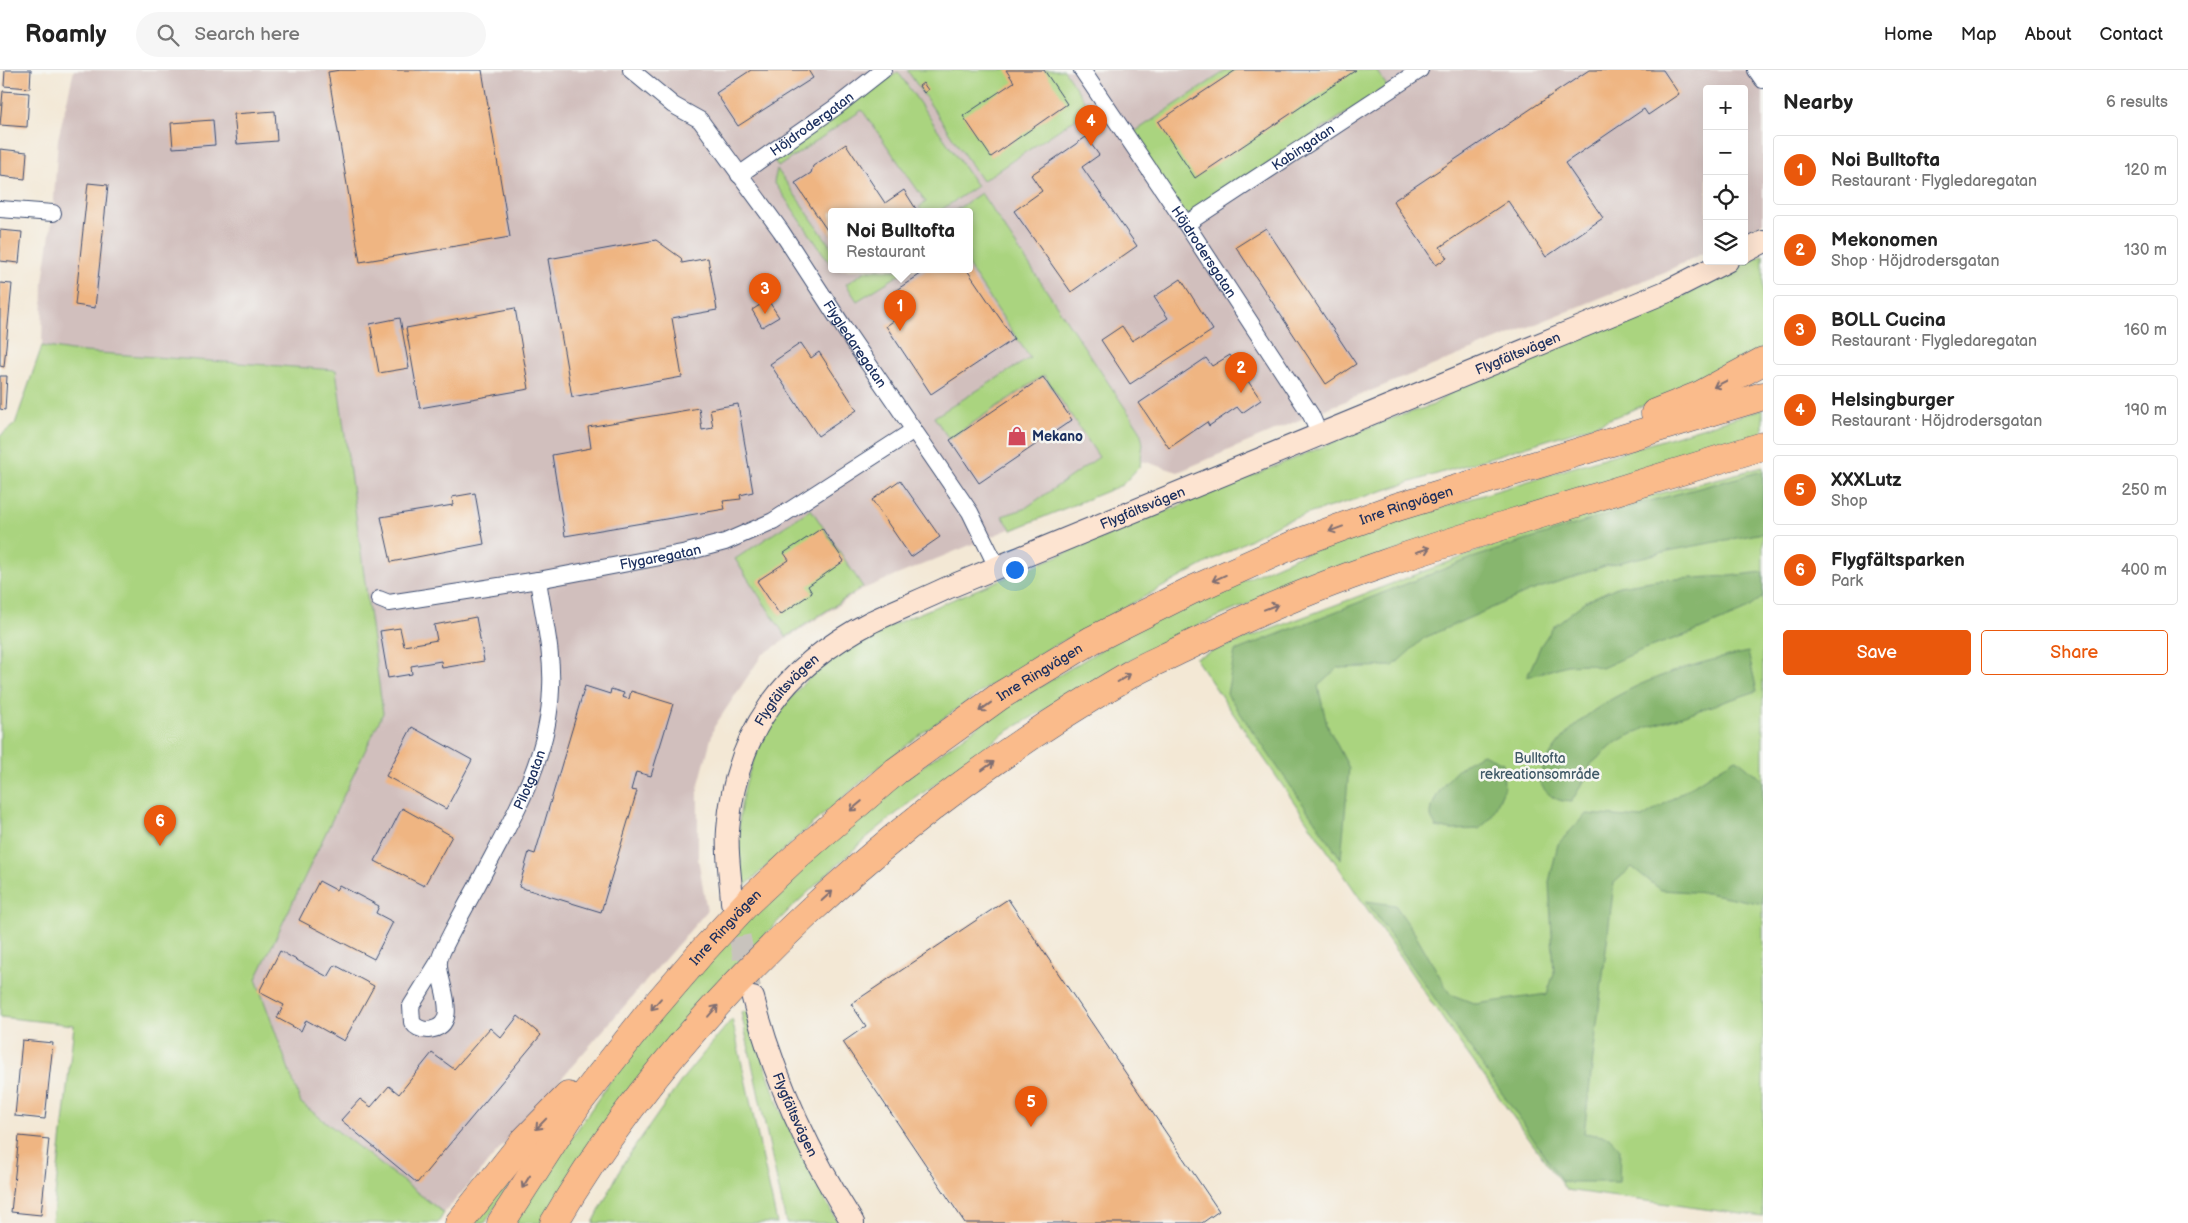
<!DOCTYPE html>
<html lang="en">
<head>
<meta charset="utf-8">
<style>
  :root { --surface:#fff; --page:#f6f6f6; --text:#222; --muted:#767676; --line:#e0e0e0; --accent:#ea580c }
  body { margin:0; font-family:"Balsamiq Sans",sans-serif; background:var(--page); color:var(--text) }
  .controls { position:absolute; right:15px; top:15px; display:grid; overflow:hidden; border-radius:5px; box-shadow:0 5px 20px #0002 }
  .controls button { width:45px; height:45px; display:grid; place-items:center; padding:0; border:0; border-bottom:1px solid var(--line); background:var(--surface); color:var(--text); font:25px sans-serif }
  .you { position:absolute; left:1014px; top:499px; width:18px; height:18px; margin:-12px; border:4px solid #fff; border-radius:50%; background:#1a73e8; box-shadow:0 0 0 8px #1a73e833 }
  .badge { display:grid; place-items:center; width:32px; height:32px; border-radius:50%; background:var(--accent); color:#fff; font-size:16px; font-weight:700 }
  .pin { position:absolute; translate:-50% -41px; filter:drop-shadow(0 1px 2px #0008) }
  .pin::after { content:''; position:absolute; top:26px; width:18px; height:15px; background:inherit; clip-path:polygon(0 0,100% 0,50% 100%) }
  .popup { position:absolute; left:828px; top:138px; width:145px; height:65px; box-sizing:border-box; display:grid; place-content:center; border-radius:5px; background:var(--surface); filter:drop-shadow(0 1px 4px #0005); font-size:16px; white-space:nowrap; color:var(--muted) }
  .popup b { font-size:19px; color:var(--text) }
  .popup::after { content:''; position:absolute; left:50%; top:100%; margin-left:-10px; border:10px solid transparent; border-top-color:var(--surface) }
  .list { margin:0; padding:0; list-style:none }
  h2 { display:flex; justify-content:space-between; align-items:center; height:65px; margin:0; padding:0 20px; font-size:21px }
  h2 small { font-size:16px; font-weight:400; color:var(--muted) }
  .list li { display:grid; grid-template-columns:32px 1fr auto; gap:15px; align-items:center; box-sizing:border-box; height:70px; margin:0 10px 10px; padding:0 10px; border:1px solid var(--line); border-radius:5px }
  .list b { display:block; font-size:19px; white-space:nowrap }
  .list p { margin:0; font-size:16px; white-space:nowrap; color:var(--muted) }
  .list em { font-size:16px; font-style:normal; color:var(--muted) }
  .actions { display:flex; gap:10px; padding:15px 20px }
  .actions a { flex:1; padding:11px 0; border:1px solid var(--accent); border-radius:5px; text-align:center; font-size:18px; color:var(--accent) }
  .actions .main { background:var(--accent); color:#fff }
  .icon { flex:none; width:28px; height:28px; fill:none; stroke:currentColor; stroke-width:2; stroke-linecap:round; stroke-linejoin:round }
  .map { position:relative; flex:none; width:1763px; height:1153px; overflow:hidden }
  header { display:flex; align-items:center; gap:30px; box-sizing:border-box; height:70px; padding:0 25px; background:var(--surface); border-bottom:1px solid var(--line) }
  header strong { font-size:24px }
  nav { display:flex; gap:28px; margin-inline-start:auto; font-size:18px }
  .search { width:350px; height:45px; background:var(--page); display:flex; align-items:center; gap:12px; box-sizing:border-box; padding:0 18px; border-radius:28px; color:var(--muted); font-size:19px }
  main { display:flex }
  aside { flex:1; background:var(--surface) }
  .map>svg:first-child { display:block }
  .industrial { fill:#d1bfbd; fill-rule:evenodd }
  .green { fill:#aad47f; stroke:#62826e }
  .forest { fill:#87b66e; stroke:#517266 }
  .building { fill:#efb582 }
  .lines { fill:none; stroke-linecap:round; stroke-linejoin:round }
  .secondary-tunnel { stroke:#c8c3bd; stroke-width:22; stroke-dasharray:22 11; stroke-linecap:butt }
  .street-casing { stroke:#3b4b70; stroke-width:18 }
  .secondary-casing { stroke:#3b4b70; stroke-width:24 }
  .highway-casing { stroke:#3b4b70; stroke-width:29 }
  .street { stroke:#fff; stroke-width:16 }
  .secondary { stroke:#fde4d1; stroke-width:22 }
  .highway { stroke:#fabb8b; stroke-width:28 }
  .oneway { stroke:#7f6e72 }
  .labels { text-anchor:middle; stroke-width:5; stroke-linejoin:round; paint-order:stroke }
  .street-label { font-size:14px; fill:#1b2f5e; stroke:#f6f6f2 }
  .poi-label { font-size:14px; font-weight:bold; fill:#1b2f5e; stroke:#f6f6f2; text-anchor:start }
  .park-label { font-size:14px; fill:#3f5866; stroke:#f6f6f2 }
</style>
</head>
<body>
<header>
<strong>Roamly</strong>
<div class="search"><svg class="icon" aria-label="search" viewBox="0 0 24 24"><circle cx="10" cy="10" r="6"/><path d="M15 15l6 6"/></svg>Search here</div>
<nav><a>Home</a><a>Map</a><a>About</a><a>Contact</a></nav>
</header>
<main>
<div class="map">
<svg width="1763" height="1153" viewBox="0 0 1763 1153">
  <rect width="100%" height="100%" fill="#f6f6f2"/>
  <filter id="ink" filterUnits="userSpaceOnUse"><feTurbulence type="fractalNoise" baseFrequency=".02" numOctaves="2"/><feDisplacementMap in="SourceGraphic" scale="10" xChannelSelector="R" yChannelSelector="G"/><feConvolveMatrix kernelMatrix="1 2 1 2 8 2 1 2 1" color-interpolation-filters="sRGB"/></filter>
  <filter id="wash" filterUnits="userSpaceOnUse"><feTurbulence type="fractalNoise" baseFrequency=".0096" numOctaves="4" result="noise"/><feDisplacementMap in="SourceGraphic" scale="20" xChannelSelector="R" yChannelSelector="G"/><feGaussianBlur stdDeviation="1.12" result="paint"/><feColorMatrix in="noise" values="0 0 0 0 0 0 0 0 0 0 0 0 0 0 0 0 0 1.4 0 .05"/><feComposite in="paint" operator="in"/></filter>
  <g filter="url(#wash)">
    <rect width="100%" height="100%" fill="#f3e8d5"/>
    <path class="industrial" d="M74,0h1689v152l-19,10v-143h-37v162l-40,20 -356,144 -133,57 -35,-11 -36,28 -244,100 -101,66 -48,72 -16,61v70l9,53 -263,302 -143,-110 -45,-124 127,-266 -312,-362 -29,-5 1,-64 10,-69 5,-74zM831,142h138v58h-138z"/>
    <g class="green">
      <path d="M907,0h157l26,39 -108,72z"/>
      <path d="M1227,0h149l11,16 -201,133 -56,-84z"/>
      <path d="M898,2l79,114 -39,26h-18l1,-1 -2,-4 7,-5 -64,-92 -84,57 -6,-9z"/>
      <path d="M777,99l54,78v18l-57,-83z"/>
      <path d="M981,123l159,237 3,14 -3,22 -18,19 -110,45 -10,-14 22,-7 75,-52 -55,-82 -95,64 -15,-22 96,-59 -61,-91v-55h-16z"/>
      <path d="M1763,185v93l-81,42 -90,36 -310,96 -241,131 -57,37 -59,41 -51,40 -62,53 -70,65c-1,-22 -4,-43 -3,-65 4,-66 42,-128 95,-167 22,-17 50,-28 74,-39l479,-198 46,-15 23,-16 224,-91z"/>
      <path d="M867,200h40l-50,31 -11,-17z"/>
      <path d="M42,276l29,5 265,19 47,343 -127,266 45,124 143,110 -6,10h-386l22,-198 -74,-8v-581l15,-12z"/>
      <path d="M1763,339v24l-463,149 -106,45 -47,24 -141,81 -98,72 -43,35 -75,70 -40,41 -40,44 -169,229h-27l122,-180 131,-145 124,-109 104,-75 142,-86 161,-72 100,-35z"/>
      <path d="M1763,397v750l-197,-27 -117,-162 -254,-370 373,-141z"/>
      <path d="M811,439l52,78 -77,50 -51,-78z"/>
      <path d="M746,941l34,98 33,69 25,45h-52l-45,-211z"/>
      <path d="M732,949l45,204h-184l31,-61 60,-85z"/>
      <path d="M527,1088l-42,65h-17z"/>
    </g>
    <g class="forest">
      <path d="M1763,401v62l-95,18 -63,15 -77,26 -104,46 -31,28 -55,2 -20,18 9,39 22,43 -8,91 -114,-165 8,-43 237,-93 167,-54z"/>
      <path d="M1763,502v25l-19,14 -52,22 -48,16 -42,19 -15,-4 -20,1 -40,12 14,-32 13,-19 32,-25 33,-15 38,-6 72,-4z"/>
      <path d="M1748,582l9,39 -112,37 -27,13 -27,23 -5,14 -15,24c-17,-1 -24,-7 -33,-22 28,-80 135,-113 210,-128z"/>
      <path d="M1483,684l20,9 1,26 -13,29 -12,11 -28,1 -15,-3c-1,-3 -5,-8 -5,-11 -1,-23 32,-56 52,-62z"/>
      <path d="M1736,688l27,23v123l-56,-11 -46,-3 -29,-23 -18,16 -30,250 25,4 11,12 -1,33h-57l-49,-73 -147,-208 29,4 21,30 34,59 26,10 71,-10 7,-21 -5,-91 9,-38 28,-30 56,4z"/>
    </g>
    <g id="blocks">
      <g class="building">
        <path d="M5,0h26l-1,18 -26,-2z"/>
        <path d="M340,0h142l28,167 -150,25 -32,-190z"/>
        <path d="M751,0h57l5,8 -75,48 -22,-33z"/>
        <path d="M1006,0h38l23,34 -76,53 -28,-41 51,-34z"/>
        <path d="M1236,0h120l-161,108 -37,-56z"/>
        <path d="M1589,0h74l16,24 -31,21 -4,-6 -79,54 38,55 -57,39 -38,-56 -68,46 7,11 -11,7 -43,-64z"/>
        <path d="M923,13l5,7 -4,3 -5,-7z"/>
        <path d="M3,21l26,2 -2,34 -27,-2z"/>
        <path d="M275,41l2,30 -40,3 -3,-30z"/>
        <path d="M213,50l2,25 -42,3 -2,-25z"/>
        <path d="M1086,67l13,18 -17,12 55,79 -66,46 -57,-81 28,-20 -11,-16z"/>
        <path d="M846,74l39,59 19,-13 12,19 -5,3h-80v24l-36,-53 16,-10 2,-7z"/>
        <path d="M0,79l27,3 -2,27 -25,-3z"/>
        <path d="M88,113l20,2 -13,123 -20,-3z"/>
        <path d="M1266,158l90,136 -30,20 -90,-137z"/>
        <path d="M0,160l22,2 -3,31 -19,-2z"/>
        <path d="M656,170l25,18 1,5 26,-5 9,52 -45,8 10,59 -110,20 -24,-138z"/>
        <path d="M927,200h40l47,69 -83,55 -45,-68 21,-14 -14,-20z"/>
        <path d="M1181,209l32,51 -83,54 -29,-44 21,-14 10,15 36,-23 -14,-21z"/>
        <path d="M0,213l12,1 -8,83 -4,-1z"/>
        <path d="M768,230l11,17 -17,10 -10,-17z"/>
        <path d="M515,238l14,81 -109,19 -14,-80z"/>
        <path d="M400,248l9,50 -30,5 -9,-49z"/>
        <path d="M801,273l10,15 8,-6 38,58 -39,26 -48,-72z"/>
        <path d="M1230,285l31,45 -19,13 -5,-6 -28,19 -2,-4 -38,26 -30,-45 67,-45 6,8z"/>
        <path d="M0,306h7l-2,34 -5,-1z"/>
        <path d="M1043,307l29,43 -93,63 -29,-43z"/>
        <path d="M738,334l15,88 -13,3 1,4 -18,2 2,8 -160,27 -13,-81 39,-7 -3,-21 111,-19 3,22 11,-2 -3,-19z"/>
        <path d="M900,410l40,57 -29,20 -39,-57z"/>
        <path d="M475,423l9,51 -93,18 -10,-45 72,-12 -1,-8z"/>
        <path d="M822,458l22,33 -36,25 4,7 -32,22 -23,-34 32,-21 -5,-7z"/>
        <path d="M476,547l8,44 -42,7 -1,-7 -30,5 1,8 -24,4 -8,-47 20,-3 4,18 33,-6 -3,-15z"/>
        <path d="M585,616l25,8 1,-5 13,4 -2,4 7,2 2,-8 42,13 -22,72 -15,-4 -5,18 6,1 -36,121 -82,-25 10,-35 6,2z"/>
        <path d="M412,657l60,33 -26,49 -60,-33z"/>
        <path d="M402,738l50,28 -28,50 -49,-25z"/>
        <path d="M319,811l17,9 3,-5 40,21 -3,7 17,9 -19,37 -75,-39z"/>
        <path d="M1008,829l211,312 -17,12h-237l-122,-181 23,-16 -15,-22z"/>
        <path d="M280,881l48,26 7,-12 39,21 -30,55 -38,-21 -5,11 -24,-13 7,-13 -25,-13z"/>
        <path d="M518,946l23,19 -124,148 -76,-63 19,-21 11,8 18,-21 10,8 33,-41 22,16 36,-41 11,10z"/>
        <path d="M22,970l31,3 -8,76 -30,-3z"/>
        <path d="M19,1066l30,3 -8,76 -30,-3z"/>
      </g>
    </g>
  </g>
  <g filter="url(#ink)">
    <use href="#blocks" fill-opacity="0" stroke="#3b4b70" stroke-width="1"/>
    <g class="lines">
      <path class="secondary-tunnel" d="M733,834l17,84"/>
      <defs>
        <g id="street">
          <path id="s1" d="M631,0l42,35 27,15 81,111 67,103 122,178 28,57"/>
          <path id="s2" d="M1082,0l104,154 125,191 9,21"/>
          <path d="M1756,0l7,10"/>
          <path id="s3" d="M739,105l97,-68 47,-37"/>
          <path d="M0,139l53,4"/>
          <path id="s4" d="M1186,154l234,-154"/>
          <path id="s5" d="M379,529l10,4 149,-23 149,-28 38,-10 48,-21 141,-91"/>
          <path id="s6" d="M439,891l-28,45 1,16c4,6 9,8 16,8 36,-4 9,-48 11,-68 0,-9 32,-65 39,-78 32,-62 71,-123 73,-196 2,-36 -8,-73 -13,-108"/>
        </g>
        <g id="secondary">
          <path d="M1744,182l19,-10"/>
          <path id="s7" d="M732,832c-1,-23 -6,-48 -4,-72 7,-98 56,-163 143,-208 25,-12 51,-22 76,-34l627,-258 94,-39 59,-30"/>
          <path id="s8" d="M753,928c21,80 56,156 100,225"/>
        </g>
        <g id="highway">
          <path d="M1655,343l45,-18 63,-34"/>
          <path d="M459,1153l65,-82 44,-45"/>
          <path id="s9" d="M501,1153l78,-121 71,-90 50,-58 48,-52 51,-48 97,-83 104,-75 92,-56 98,-49 105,-47 102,-37 366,-111"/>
          <path d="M554,1153c130,-223 353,-419 575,-548 17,-10 35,-17 53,-26 25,-12 49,-24 74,-35 83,-38 171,-65 259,-92 82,-25 165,-50 248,-76"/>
        </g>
      </defs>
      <use href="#street" class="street-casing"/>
      <use href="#secondary" class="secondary-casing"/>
      <use href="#highway" class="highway-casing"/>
      <use href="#street" class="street"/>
      <use href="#secondary" class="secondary"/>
      <use href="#highway" class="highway"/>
    </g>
    <defs><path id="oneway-shaft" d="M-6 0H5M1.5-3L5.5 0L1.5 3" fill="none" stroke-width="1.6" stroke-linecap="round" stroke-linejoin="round" transform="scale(1.25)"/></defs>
    <g class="oneway">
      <use href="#oneway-shaft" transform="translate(1720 314) rotate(153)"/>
      <use href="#oneway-shaft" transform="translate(1336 459) rotate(160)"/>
      <use href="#oneway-shaft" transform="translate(1423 480) rotate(-17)"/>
      <use href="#oneway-shaft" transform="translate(1219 508) rotate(156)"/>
      <use href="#oneway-shaft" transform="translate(1271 537) rotate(-21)"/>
      <use href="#oneway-shaft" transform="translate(1124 608) rotate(-32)"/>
      <use href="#oneway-shaft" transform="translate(985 637) rotate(144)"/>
      <use href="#oneway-shaft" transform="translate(988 696) rotate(-36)"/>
      <use href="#oneway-shaft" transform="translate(856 736) rotate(140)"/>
      <use href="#oneway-shaft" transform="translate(827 826) rotate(-42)"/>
      <use href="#oneway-shaft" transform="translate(656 934) rotate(131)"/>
      <use href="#oneway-shaft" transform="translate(713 941) rotate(-49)"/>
      <use href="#oneway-shaft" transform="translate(541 1054) rotate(134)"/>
      <use href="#oneway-shaft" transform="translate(526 1112) rotate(122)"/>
    </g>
  </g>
  <defs>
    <symbol id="shop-bare" viewBox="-9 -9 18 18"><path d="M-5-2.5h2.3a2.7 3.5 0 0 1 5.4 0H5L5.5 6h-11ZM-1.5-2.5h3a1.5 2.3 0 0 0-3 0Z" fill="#d1495b" stroke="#f6f6f2" stroke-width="2.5" paint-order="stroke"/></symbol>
  </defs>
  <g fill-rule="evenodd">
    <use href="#shop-bare" x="1003" y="352" width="28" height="28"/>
  </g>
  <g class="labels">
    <g class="street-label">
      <text dy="5" stroke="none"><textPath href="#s3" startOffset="89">Höjdrodergatan</textPath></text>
      <text dy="5" stroke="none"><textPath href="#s4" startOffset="140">Kabingatan</textPath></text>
      <text dy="5" stroke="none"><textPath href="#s2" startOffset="219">Höjdrodersgatan</textPath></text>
      <text dy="5" stroke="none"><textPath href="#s1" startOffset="358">Flygledaregatan</textPath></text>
      <text dy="5" stroke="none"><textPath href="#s7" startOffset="1038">Flygfältsvägen</textPath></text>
      <text dy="5" stroke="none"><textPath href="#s9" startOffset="1182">Inre Ringvägen</textPath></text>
      <text dy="5" stroke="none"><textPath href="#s7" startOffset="632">Flygfältsvägen</textPath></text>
      <text dy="5" stroke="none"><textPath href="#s5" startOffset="286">Flygaregatan</textPath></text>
      <text dy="5" stroke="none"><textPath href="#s9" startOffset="778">Inre Ringvägen</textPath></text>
      <text dy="5" stroke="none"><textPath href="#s7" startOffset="228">Flygfältsvägen</textPath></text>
      <text dy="5" stroke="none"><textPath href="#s6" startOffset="371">Pilotgatan</textPath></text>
      <text dy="5" stroke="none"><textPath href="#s9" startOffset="372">Inre Ringvägen</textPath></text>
      <text dy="5" stroke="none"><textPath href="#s8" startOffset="124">Flygfältsvägen</textPath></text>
    </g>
    <g class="poi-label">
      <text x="1032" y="371">Mekano</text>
    </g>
    <g class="park-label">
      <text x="1540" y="693">Bulltofta<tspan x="1540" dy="16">rekreationsområde</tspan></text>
    </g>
  </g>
</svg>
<div class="controls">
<button>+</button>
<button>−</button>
<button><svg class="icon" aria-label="locate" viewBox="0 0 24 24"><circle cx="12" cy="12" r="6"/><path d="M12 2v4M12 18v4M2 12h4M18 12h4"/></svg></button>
<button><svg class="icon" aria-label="layers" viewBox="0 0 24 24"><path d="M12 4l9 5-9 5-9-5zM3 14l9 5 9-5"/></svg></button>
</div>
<div class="you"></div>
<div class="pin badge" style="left:900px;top:261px">1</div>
<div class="popup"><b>Noi Bulltofta</b>Restaurant</div>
<div class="pin badge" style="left:1241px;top:323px">2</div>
<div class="pin badge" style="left:765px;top:244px">3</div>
<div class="pin badge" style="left:1091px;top:76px">4</div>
<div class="pin badge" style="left:1031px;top:1057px">5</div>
<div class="pin badge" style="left:160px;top:776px">6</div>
</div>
<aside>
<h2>Nearby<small>6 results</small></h2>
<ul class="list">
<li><span class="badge">1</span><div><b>Noi Bulltofta</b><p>Restaurant · Flygledaregatan</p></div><em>120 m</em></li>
<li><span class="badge">2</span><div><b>Mekonomen</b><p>Shop · Höjdrodersgatan</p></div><em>130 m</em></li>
<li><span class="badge">3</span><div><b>BOLL Cucina</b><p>Restaurant · Flygledaregatan</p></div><em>160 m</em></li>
<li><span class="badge">4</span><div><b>Helsingburger</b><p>Restaurant · Höjdrodersgatan</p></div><em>190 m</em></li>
<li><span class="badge">5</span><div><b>XXXLutz</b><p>Shop</p></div><em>250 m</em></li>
<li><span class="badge">6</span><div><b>Flygfältsparken</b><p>Park</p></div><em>400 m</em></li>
</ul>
<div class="actions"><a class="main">Save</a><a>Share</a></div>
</aside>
</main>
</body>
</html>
